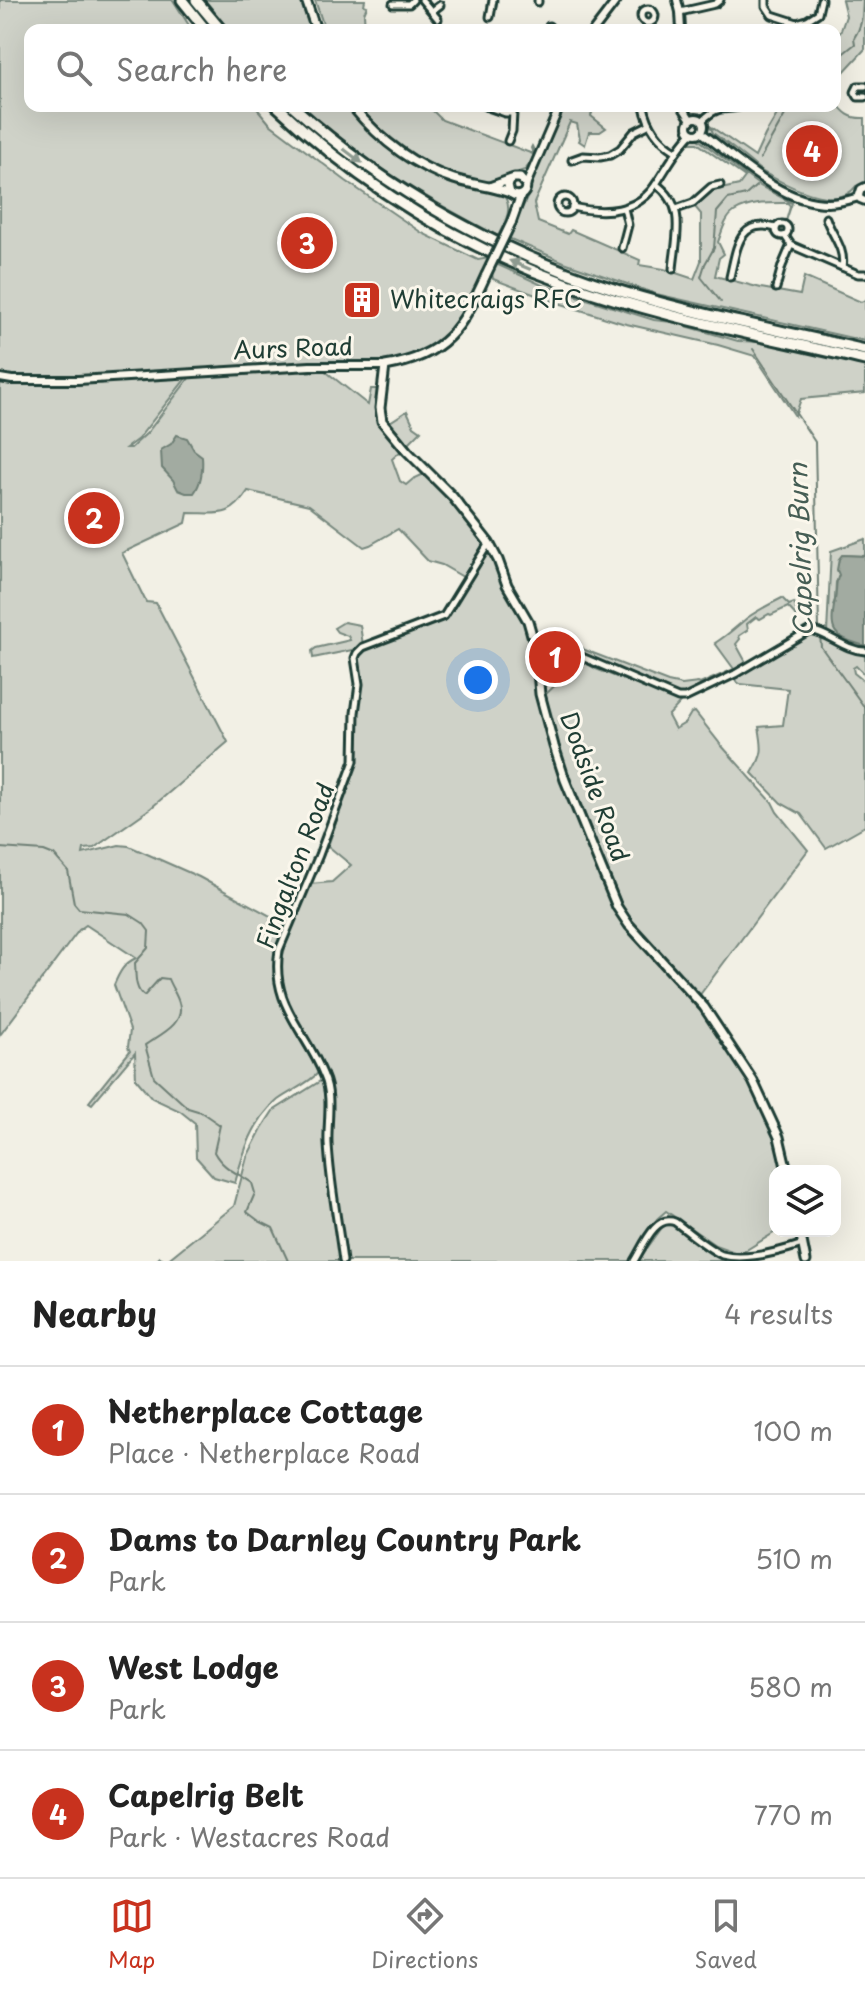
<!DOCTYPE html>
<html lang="en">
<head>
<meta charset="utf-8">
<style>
  :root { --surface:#fff; --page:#f6f6f6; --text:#222; --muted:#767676; --line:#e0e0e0; --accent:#c8321e }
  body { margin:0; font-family:"Playpen Sans",sans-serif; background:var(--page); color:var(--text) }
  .controls { position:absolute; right:24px; bottom:24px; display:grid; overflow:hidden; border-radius:16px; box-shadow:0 8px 32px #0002 }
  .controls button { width:72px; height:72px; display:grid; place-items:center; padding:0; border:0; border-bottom:2px solid var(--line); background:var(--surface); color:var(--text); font:40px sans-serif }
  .you { position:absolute; left:478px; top:680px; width:28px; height:28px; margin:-20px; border:6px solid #fff; border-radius:50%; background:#1a73e8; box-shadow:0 0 0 12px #1a73e833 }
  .badge { display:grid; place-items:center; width:52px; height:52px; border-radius:50%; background:var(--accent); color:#fff; font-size:26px; font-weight:700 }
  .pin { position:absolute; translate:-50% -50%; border:4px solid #fff; box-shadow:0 2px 8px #0006 }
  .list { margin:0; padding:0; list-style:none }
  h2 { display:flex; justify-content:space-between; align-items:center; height:104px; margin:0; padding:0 32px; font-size:34px }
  h2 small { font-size:26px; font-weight:400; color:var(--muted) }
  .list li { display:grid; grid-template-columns:52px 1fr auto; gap:24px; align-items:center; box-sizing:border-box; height:128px; padding:0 32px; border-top:2px solid var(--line) }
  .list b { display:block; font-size:30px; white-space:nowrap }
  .list p { margin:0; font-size:26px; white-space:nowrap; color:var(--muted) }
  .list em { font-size:26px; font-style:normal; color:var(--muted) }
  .icon { flex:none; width:44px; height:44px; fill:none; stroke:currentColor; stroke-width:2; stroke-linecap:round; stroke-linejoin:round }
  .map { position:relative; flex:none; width:865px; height:1261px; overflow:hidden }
  .search { position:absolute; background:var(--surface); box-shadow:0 8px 32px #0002; left:24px; right:24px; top:24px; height:88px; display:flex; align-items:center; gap:20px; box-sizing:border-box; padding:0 28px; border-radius:16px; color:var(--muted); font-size:30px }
  .sheet { height:616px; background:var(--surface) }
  nav { display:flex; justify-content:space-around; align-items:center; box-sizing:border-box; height:112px; border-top:2px solid var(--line); background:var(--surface); font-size:22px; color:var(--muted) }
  nav a { display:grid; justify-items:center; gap:4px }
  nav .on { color:var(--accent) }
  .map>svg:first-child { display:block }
  .green { fill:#cfd2c8; stroke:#77887e; stroke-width:2 }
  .water { fill:#a2aba1; stroke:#6e7f75; stroke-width:2 }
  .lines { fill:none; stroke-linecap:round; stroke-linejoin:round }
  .stream { stroke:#6e7f75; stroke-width:2 }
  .minor-casing { stroke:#1f3d34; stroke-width:11 }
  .tertiary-casing { stroke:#1f3d34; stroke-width:12 }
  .secondary-casing { stroke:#1f3d34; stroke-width:13 }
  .motorway-casing { stroke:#1f3d34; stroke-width:15 }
  .minor { stroke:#fbf7ec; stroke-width:5 }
  .tertiary { stroke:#fbf7ec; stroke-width:6 }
  .secondary { stroke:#fbf7ec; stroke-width:7 }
  .motorway { stroke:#fbf7ec; stroke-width:9 }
  .secondary-bridge-casing { stroke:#1f3d34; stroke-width:13; stroke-linecap:butt }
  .secondary-bridge { stroke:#fbf7ec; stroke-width:7 }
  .oneway { fill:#8d9a90 }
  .labels { text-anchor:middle; stroke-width:6; stroke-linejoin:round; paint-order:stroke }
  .poi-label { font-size:24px; fill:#1f3d34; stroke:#fbf7ec; text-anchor:start }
  .street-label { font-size:24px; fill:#1f3d34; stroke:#fbf7ec }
  .water-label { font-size:26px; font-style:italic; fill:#465e55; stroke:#fbf7ec }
</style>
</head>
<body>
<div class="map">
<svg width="865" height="1261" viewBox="0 0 865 1261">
  <rect width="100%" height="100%" fill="#f2f0e5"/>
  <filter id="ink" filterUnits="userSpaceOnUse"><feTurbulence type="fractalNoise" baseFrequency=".0125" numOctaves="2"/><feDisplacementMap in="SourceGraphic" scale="16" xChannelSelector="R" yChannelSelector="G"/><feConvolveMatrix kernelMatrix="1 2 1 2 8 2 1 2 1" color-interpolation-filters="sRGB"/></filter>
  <g filter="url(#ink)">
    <g class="green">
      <path d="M0,0h173l19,30h-162v76h225l15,18 76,57 76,52 56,27 17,-3 -16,35 -35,50 -46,22 -184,7 -27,6 -49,62 -12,9h5l16,-15 43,-56c32,-4 64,-5 96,-6 13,0 25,2 38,-1l44,35 3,-16h7l-2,20 2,12 24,29 -10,9 8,22 6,4 7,-6 11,-5 21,19 39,50 -21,34 -21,-12 -14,-4 -30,-32 -28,16 -6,2 -55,-42 -61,-14c-18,28 -29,22 -60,22l-2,10 -64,30 24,49 10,1 72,139 -77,66 -57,40 -10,1 -1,5 36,-9 10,1 70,31 86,47c-3,8 -6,16 -9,24 -11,46 22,87 43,124 -11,12 -27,18 -41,28 -25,20 -35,53 -43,83l-21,-6 -18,-20 -1,-34 -15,-12 -28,-13 -16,-19 -1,-26 -43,51 -3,-2 41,-51 -2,-4 2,-17 -16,-45c5,-12 10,-22 22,-27l-50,-33 -7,5 -79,105z"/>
      <path d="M205,0h98l10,30h-84z"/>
      <path d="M315,0h50l-1,5 3,1 -3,7 1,17h-40z"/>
      <path d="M842,0h23v49l-24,26 -6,13v-53l5,-2 6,-17z"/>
      <path d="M835,101c9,12 15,18 30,17v66l-9,2c-19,27 -72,-2 -93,-14 -5,-3 -10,-8 -15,-12 -11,-9 -23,-18 -35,-27l-3,-7 45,31 10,-22 17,-29h53z"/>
      <path d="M301,106h47c24,33 59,61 97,74 10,3 56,12 59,16 10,13 0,28 -6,40 -72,-37 -136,-76 -197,-130z"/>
      <path d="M358,106h70l14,14 91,34 -2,-6 1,-2c5,8 -1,17 -7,24 -11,3 -26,11 -35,12 -12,0 -25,-4 -36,-8 -39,-14 -69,-38 -96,-68z"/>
      <path d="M563,106h22l8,4 -2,6 15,12 -6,4h-11l-4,13 -6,-4 1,-2 -3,-15 -7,-2 -36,81 4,19 30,12 3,-4 69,30 -1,5 25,4 30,10 7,-18v-47l-6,-7 13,-15 31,-7 6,-8 -48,-34h-9l3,-4h7l62,47 32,17 -6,18 4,-14 -2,-4c-17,0 -38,-1 -54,9 -9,6 -12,20 -16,30l6,12 -5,4 -4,18 46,12 39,7 4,-18 57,25 4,-2v41l-209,-47 -92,-32 -56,-24 20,-42 6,-22z"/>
      <path d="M496,264l46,21 112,35 18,2 66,19 26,1 101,24v27l-64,6 -6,17 -40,-60 -37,-11 -96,-22 -73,-23 -56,-21 -1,-6z"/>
      <path d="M407,411l7,15 7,5 -13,13 -18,-22z"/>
      <path d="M865,539v17l-21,-1 -5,23 -3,4 -1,18 -2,5 32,41v29l-9,-9 -3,2 1,5 11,9v144l-39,22 -25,-34 -20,-11 -29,-30c12,-19 11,-24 7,-46l24,-2 5,-36 -48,-5 -8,-6 75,-44 18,5 2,-6 4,-82z"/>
      <path d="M487,552h3l13,35 21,28 8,25 6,58 16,60 64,157 13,17 68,74 27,40 32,53 16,38 9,34h-8v60h2l-37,23 -25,-9 -49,-34 -9,8 -27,42h-285l-13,-97 7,97h-183l4,-4 6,4 68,-55 13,-49 15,-29 11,-17 49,-31 3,5 6,56v-41l-4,-22 -43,-81 -2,-16 -2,-15 6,-22 24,-60 22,-2 19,-17 -23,-19 30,-88 -1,-42 3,-33 -2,-25 5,-8 82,-31 39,-66z"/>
      <path d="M782,598l7,7 5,-2 5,16 -11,-12 -17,8 -2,-1 -9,5 -4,-2 -9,7 1,6 -9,6 1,3 -4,5 11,20 -61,31 -8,-1 -78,-31 -61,-28 6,-3 13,1 27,17 83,32 14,3 16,-2 2,1 34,-15 -19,-26c13,-8 21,-16 32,-25 11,-8 23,-14 35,-20z"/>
      <path d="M344,622l16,3 3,20 -11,5 -39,8 -1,-7 4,-3 34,-8 -2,-4 -11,-4 -3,-4z"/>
      <path d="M581,660l15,9 85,33 -13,14 7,13 10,-6 6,-10 4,-1 26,33 51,57 5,10 31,38 -109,146 -73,-81 -59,-144 -23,-75z"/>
      <path d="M666,1222h6l30,26 24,13h-88z"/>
    </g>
    <g class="water">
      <path d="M177,435l10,3 7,12 8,6c1,13 0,26 -8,37h-8l-8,-3 -5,-10 -11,-12 -1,-18 10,-6z"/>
      <path d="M842,555l23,1v90c-33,-10 -36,-13 -30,-46 2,-10 0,-18 4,-25l-2,-5 2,-11z"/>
    </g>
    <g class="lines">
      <g class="stream">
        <path d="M835,60l20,-16 -1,-6c9,-14 8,-22 9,-38"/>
        <path d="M760,159l30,-53"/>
        <path d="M721,302l-20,-25 4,-13 9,-16 3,-36 11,-13 18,-4 10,-9"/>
        <path d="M753,349l62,93 4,187"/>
        <path d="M820,635l1,12 44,61"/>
        <path d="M0,848l44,3 10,4 14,16 6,32 5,6 50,5 14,9 6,8 -1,17 -13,15c1,11 -1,26 9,33l16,-18 8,1c3,8 9,16 11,24 7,21 -20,32 -34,42l9,32 34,31 13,4 19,13 -6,27c9,17 24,21 38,31l3,10 -8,19 12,9 14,7 15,33"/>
      </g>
      <defs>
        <g id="minor">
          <path d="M422,0l16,19"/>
          <path d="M766,0v6l6,9 25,8 10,-3 11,-7 3,-13"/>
          <path d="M538,2v-2"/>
          <path d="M393,4h16l4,-4"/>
          <circle cx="648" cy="16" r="7"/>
          <path d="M432,11l8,-6"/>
          <path d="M680,12l35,-8 5,-4"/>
          <path d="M490,17l3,-17"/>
          <path d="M548,30l1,-4"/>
          <path d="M865,86h-7l-3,6 3,5h7"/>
          <path d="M485,106l20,7h8l6,-7"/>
          <path d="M644,106c4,21 15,35 32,45"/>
          <path d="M702,121c18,-18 21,-9 41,-15"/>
          <path d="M508,141l4,-10 1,-18"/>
          <path d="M572,160l11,-4 17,1 10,-2 10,-6 14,-17 16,-8"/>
          <path d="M656,184c31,22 20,52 17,85"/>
          <circle cx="565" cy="205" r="8"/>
          <path d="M572,207c31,7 65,6 84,-23 12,-18 21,-36 36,-51"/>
          <path d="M676,209l17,-6 18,-16 9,-2"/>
          <path d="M826,218c5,16 20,31 16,49"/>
          <circle cx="782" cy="230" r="6"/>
          <path d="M785,236l6,9 67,29h7"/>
          <path d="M622,248l6,-23 -4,-17"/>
          <path d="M730,277c7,-29 8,-59 46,-49"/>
          <path d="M776,288l6,-22 9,-21"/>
          <path d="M533,636l145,62h7l50,-24 75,-44c19,3 34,20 55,21"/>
          <path d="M343,1261c-5,-39 -13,-78 -15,-117 -1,-22 5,-48 -4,-68 -18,-46 -54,-71 -45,-126l40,-95 35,-94 1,-48 4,-29 -4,-26 2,-5 6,-6 81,-31 45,-73"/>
          <path d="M634,1261c9,-14 21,-47 41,-39 15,11 30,25 47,33 24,6 57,-3 81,-11"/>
        </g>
        <g id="tertiary">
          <path d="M677,0l3,12 1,18"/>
          <path d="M594,30l23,-30"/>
          <path d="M682,106l9,14"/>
          <circle cx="696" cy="126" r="8"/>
          <path d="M701,132c36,27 80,71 127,71 11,0 21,-3 31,-6"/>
          <path d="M526,185l34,-79"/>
          <path d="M865,187l-4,2 -2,6 1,4 5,2"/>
          <path d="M0,378l12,2h66l232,-14h75"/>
        </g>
        <g id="secondary">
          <path d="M306,0l10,30"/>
          <path d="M352,106c27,33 61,60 102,73 19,6 38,7 56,14"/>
          <path d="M492,186l22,-8h6l6,7c0,10 -8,14 -16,8l-2,-8 3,-5"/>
          <path d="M511,223l10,-28"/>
          <path d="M486,275c-24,53 -40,81 -101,91l-5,42 2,13 25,30 45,45 37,47 9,17 9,25 21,36 8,28 4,45 14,52 11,34 52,127 12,18 75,82 49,74 26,56 8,34"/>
          <path d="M800,1231l6,30"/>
        </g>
        <g id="motorway">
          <path d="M182,0l24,30"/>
          <path d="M196,0l25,30"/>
          <path d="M277,106c83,78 181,139 288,177 97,35 200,53 300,77"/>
          <path d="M293,106c94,85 209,149 330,186 79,24 162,39 242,58"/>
        </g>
      </defs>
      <use href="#minor" class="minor-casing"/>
      <use href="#tertiary" class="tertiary-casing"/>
      <use href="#secondary" class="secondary-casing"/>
      <use href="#motorway" class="motorway-casing"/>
      <use href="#minor" class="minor"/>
      <use href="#tertiary" class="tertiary"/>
      <use href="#secondary" class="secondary"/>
      <use href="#motorway" class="motorway"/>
      <defs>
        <path id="secondary-bridge" d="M486,275l25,-52"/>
      </defs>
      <use href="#secondary-bridge" class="secondary-bridge-casing"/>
      <use href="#secondary-bridge" class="secondary-bridge"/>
    </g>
    <defs><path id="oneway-solid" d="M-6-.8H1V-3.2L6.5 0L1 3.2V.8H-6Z" transform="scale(2)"/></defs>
    <g class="oneway">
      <use href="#oneway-solid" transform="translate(353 156) rotate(37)"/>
      <use href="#oneway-solid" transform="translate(520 265) rotate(-157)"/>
    </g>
  </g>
  <defs>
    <symbol id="building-square" viewBox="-11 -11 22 22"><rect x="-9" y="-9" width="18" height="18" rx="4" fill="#c8321e" stroke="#fbf7ec"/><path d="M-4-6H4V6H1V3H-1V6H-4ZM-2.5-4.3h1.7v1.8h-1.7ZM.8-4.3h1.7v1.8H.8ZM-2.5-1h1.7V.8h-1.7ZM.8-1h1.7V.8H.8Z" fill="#fff"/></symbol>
  </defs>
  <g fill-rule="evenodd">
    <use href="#building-square" x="340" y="278" width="44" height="44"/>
  </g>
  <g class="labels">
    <g class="poi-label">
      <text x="390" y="308">Whitecraigs RFC</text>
    </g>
    <g class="street-label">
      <text transform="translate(293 349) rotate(-2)" y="8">Aurs Road</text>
      <text transform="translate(594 787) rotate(70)" y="8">Dodside Road</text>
      <text transform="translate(296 866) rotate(-69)" y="8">Fingalton Road</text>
    </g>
    <g class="water-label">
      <text transform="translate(801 550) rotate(-92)" y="9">Capelrig Burn</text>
    </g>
  </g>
</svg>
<div class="controls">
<button><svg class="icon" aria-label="layers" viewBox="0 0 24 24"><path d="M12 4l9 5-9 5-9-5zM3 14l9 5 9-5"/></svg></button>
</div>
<div class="you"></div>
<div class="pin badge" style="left:555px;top:657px">1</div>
<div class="pin badge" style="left:94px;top:518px">2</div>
<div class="pin badge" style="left:307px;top:243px">3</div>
<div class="pin badge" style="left:812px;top:151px">4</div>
<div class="search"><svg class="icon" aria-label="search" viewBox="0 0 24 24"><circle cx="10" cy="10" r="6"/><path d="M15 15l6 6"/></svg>Search here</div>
</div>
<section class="sheet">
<h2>Nearby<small>4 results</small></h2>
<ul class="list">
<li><span class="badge">1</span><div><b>Netherplace Cottage</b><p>Place · Netherplace Road</p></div><em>100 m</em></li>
<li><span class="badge">2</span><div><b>Dams to Darnley Country Park</b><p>Park</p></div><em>510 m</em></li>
<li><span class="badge">3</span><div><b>West Lodge</b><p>Park</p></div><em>580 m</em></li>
<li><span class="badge">4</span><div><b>Capelrig Belt</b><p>Park · Westacres Road</p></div><em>770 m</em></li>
</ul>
</section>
<nav>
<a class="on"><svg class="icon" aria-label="map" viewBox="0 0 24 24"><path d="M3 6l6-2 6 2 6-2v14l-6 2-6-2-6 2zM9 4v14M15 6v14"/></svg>Map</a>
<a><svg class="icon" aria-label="directions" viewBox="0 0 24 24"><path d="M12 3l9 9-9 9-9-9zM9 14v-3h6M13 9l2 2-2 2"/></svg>Directions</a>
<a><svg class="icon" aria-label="saved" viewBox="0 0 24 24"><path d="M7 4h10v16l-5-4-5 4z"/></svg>Saved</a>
</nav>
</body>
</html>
